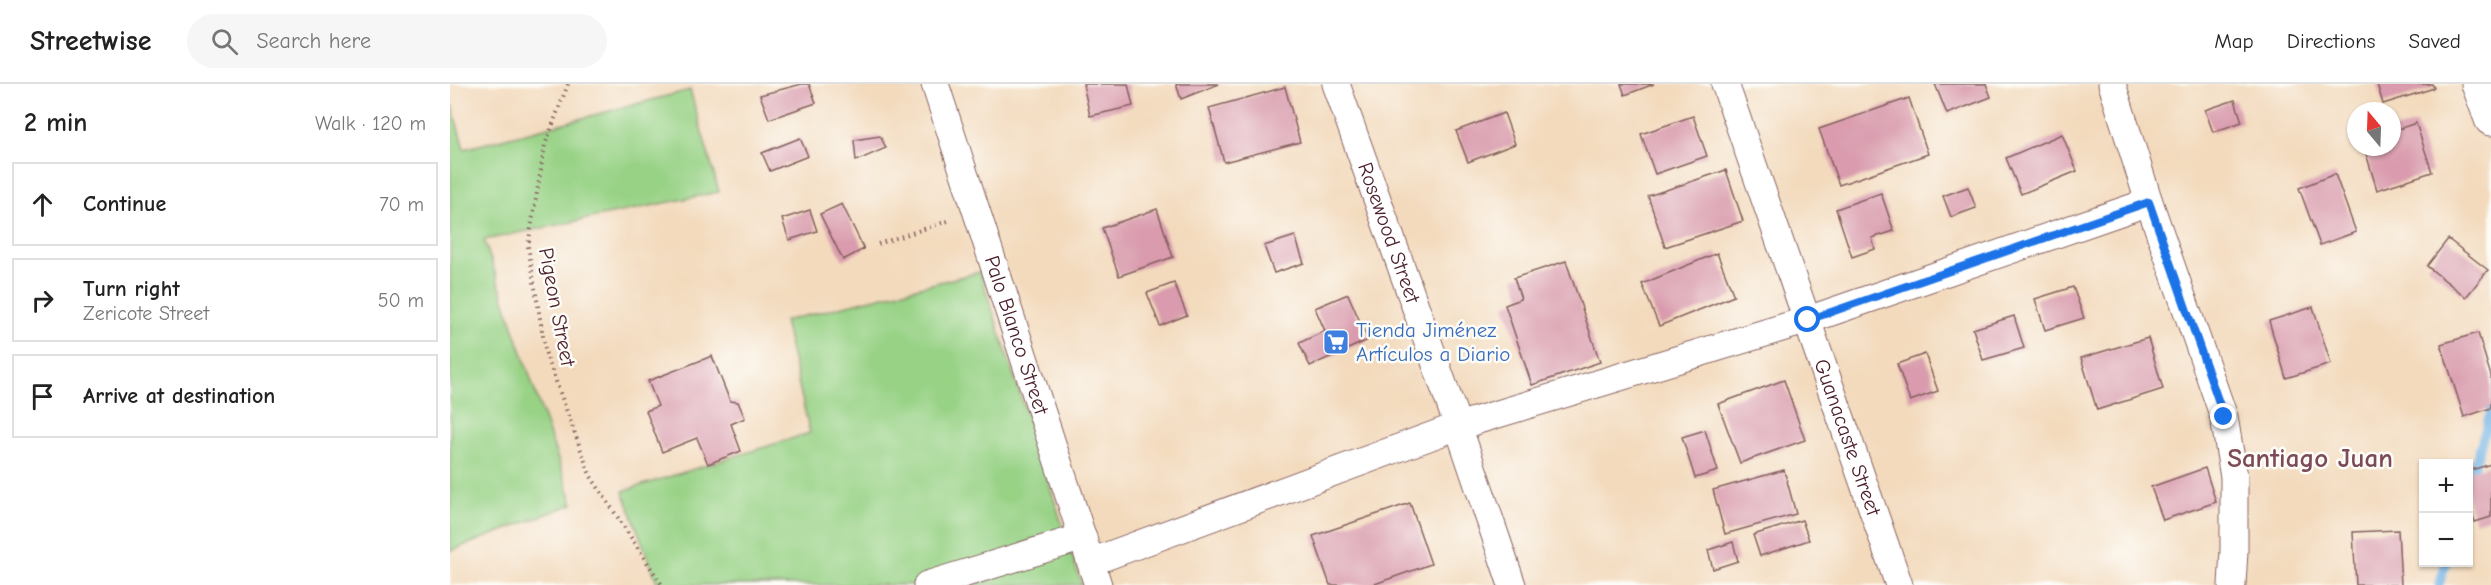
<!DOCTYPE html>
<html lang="en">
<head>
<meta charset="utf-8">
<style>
  :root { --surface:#fff; --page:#f6f6f6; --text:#222; --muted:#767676; --line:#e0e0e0 }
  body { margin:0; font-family:"Comic Neue",sans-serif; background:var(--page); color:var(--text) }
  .controls { position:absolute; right:18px; bottom:18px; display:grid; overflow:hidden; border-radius:0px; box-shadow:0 2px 4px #0004 }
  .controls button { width:54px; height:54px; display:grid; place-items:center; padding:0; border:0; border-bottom:2px solid var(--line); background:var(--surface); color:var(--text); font:30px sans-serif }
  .compass { position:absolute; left:1897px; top:18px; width:54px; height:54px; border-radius:50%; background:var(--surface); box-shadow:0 2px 4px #0004; rotate:341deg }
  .stop { position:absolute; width:18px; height:18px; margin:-14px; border:4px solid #1a73e8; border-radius:50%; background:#fff }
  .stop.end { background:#1a73e8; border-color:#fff; box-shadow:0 2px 6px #0008 }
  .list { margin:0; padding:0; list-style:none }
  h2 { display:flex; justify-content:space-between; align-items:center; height:78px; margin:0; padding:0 24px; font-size:26px }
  h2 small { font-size:20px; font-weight:400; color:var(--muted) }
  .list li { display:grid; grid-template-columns:39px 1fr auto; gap:18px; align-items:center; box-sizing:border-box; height:84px; margin:0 12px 12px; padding:0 12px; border:2px solid var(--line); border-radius:0px }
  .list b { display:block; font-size:22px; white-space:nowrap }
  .list p { margin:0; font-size:20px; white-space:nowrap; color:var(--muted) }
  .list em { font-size:20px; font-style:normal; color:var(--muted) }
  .icon { flex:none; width:33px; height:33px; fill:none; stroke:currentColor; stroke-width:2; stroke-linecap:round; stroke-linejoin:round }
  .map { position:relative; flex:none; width:2041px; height:501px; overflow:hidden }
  header { display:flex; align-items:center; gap:36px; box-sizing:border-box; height:84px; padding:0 30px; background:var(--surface); border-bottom:2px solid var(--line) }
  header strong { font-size:28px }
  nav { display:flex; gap:33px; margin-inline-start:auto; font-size:21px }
  .search { width:420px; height:54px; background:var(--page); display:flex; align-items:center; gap:15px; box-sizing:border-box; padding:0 21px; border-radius:33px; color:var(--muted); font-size:22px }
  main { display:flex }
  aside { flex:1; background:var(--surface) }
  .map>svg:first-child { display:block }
  .green { fill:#97d285; stroke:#707858; stroke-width:1.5 }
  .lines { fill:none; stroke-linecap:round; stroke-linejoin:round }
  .stream { stroke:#70b2e4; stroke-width:9 }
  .building { fill:#d99bad }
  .street-casing { stroke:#85605e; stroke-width:29 }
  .secondary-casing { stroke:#85605e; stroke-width:35 }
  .path { stroke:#85605e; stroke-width:4; stroke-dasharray:1.5 4.5; stroke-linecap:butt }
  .street { stroke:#fff; stroke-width:27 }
  .secondary { stroke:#fff; stroke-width:33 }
  .route { stroke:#1a73e8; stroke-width:8 }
  .labels { text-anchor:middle; stroke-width:5; stroke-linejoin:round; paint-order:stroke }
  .street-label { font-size:21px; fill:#4a1f2b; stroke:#fdfcf7 }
  .shop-label { font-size:21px; fill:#366cbe; stroke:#fdfcf7; text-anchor:start }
  .district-label { font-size:27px; font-weight:bold; fill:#7c4a58; stroke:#fdfcf7 }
</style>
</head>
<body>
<header>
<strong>Streetwise</strong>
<div class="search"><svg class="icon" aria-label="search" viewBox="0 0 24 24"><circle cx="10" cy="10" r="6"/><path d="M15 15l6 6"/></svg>Search here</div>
<nav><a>Map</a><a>Directions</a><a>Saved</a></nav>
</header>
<main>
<aside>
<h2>2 min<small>Walk · 120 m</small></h2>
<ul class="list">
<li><svg class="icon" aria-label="ahead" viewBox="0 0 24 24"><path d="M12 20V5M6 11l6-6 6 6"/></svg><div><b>Continue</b></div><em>70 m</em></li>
<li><svg class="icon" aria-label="right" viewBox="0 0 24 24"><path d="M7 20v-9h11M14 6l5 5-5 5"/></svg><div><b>Turn right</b><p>Zericote Street</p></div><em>50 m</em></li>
<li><svg class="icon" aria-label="arrive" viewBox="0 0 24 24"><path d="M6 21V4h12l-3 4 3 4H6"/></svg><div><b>Arrive at destination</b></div></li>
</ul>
</aside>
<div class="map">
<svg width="2041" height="501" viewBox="0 0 2041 501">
  <rect width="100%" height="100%" fill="#fdfcf7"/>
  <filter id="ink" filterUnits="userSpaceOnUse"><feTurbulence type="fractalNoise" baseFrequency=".0167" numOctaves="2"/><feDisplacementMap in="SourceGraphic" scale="12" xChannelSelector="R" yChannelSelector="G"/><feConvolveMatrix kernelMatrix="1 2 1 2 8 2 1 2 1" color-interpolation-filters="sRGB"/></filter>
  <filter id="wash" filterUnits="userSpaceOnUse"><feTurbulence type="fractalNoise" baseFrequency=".008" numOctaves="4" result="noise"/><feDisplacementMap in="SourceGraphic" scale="24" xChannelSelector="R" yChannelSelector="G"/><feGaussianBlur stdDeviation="1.35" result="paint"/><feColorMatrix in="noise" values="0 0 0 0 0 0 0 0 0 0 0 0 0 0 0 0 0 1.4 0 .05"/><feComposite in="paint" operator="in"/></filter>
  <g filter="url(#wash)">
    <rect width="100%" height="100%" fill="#f3dabd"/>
    <g class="green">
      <path d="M240,6l29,102 -235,48 89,264 -123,47v-452l14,50z"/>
      <path d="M530,188l102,313h-424l-35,-94 187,-58 -26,-112z"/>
    </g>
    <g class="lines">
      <g class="stream">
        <path d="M2020,397l21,-70"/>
        <path d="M1989,501l7,-23"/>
      </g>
    </g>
    <g id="blocks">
      <g class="building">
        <path d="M352,0h7l7,19 -47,16 -9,-24z"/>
        <path d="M633,0h45l5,22 -43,10z"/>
        <path d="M726,0h43l-38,15z"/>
        <path d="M1171,0h33l-29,11z"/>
        <path d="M1485,0h51l5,13 -44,17z"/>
        <path d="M1927,0h55l2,4 -51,16z"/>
        <path d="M835,3l15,55 -76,20 -15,-54z"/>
        <path d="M1459,14l19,56 -89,31 -20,-56z"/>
        <path d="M1785,16l7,22 -29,10 -8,-22z"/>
        <path d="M1054,29l11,31 -47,18 -12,-31z"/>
        <path d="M1243,32l14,40 -52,18 -14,-40z"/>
        <path d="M1966,39l16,49 -55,18 -13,-43h28v-16z"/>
        <path d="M1612,50l15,37 -56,23 -15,-36z"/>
        <path d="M430,52l6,12 -30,13 -2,-21z"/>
        <path d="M350,54l8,18 -38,15 -8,-18z"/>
        <path d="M1276,86l17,51 -78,26 -17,-51z"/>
        <path d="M1885,90l21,58 -36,13 -21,-57z"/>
        <path d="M1518,103l8,21 -25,9 -8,-21z"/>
        <path d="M1431,109l13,38 -22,7 3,11 -23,8 -16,-48z"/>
        <path d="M392,120l22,45 -21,11 -23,-46z"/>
        <path d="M707,125l16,48 -54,19 -17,-48z"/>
        <path d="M360,126l7,21 -28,9 -7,-21z"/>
        <path d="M845,152l9,27 -30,10 -10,-27z"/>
        <path d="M1998,155l40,31 -22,27 -39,-31z"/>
        <path d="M1267,169l17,43 -75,30 -17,-42z"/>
        <path d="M1116,177l34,101 -68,23 -27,-80 16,-6 -7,-21z"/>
        <path d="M724,199l13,32 -27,11 -13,-33z"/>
        <path d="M1623,203l11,31 -39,12 -10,-31z"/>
        <path d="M898,210l20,46 -58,26 -11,-23 26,-12 -10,-23z"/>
        <path d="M1863,223l18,57 -45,14 -17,-57z"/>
        <path d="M1564,232l10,32 -41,12 -10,-31z"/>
        <path d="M2028,249l13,43v32l-27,9 -23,-73z"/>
        <path d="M1698,254l15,51 -66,21 -16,-52z"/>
        <path d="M1475,270l13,37 -28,10 -13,-37z"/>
        <path d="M262,272l18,45 8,1 7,16 -14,6 10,27 -33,13 -11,-26 -35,14 -16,-41 12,-5 -10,-25z"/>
        <path d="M1334,296l21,60 -65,23 -22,-59z"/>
        <path d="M1255,346l13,41 -23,7 -13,-41z"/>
        <path d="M2041,380v53l-16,5 -7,-21v-30z"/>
        <path d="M1755,384l11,34 -53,18 -12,-33z"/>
        <path d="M1334,386l12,44 -71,20 -12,-44z"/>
        <path d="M960,419l21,61 -59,21h-42l-17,-49z"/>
        <path d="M1352,436l7,20 -49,16 -7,-21z"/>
        <path d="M1948,446l3,55h-45l-3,-53z"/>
        <path d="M1283,458l5,19 -25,8 -5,-19z"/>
      </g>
    </g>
  </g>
  <g filter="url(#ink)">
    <use href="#blocks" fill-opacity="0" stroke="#85605e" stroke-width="1.5"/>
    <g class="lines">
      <defs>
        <g id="street">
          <path id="s1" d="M485,0l163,501"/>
          <path id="s2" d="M886,0l122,342 54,159"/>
          <path id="s3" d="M1275,0l174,501"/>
          <path d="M1662,0l37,118 75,215 10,60v74l-2,34"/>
          <path d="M641,478l367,-136 350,-106 341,-118"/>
          <path d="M477,501l156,-48"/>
        </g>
        <path id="secondary" d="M2028,0l13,35"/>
      </defs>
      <use href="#street" class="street-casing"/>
      <use href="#secondary" class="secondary-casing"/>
      <g class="path">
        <path d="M118,0l-23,61 -17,101 18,108 44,121 72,110"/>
        <path d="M428,160l70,-23"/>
      </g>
      <use href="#street" class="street"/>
      <use href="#secondary" class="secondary"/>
    </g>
  </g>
  <g class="lines" filter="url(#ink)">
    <path class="route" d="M1358,236l341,-118 75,215"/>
  </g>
  <defs>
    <symbol id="supermarket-square" viewBox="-11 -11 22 22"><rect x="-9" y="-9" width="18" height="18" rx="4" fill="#3f7fe0" stroke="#fdfcf7"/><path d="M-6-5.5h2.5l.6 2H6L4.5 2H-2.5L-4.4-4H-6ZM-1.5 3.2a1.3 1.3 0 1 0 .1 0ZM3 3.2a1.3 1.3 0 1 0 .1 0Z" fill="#fff"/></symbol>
  </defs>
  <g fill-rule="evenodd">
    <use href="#supermarket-square" x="871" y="243" width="30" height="30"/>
  </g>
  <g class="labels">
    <g class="street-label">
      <text dy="7" stroke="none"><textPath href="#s2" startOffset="158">Rosewood Street</textPath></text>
      <text transform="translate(107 223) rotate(79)" y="7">Pigeon Street</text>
      <text dy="7" stroke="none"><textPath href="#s1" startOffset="264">Palo Blanco Street</textPath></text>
      <text dy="7" stroke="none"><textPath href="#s3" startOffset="374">Guanacaste Street</textPath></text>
    </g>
    <g class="shop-label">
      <text x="906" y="253">Tienda Jiménez<tspan x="906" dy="24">Artículos a Diario</tspan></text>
    </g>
    <g class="district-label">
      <text x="1860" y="383">Santiago Juan</text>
    </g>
  </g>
</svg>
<div class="controls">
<button>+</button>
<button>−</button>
</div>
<svg class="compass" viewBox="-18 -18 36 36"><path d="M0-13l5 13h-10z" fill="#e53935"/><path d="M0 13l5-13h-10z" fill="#767676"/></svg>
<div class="stop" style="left:1358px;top:236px"></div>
<div class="stop end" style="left:1774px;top:333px"></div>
</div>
</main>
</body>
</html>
